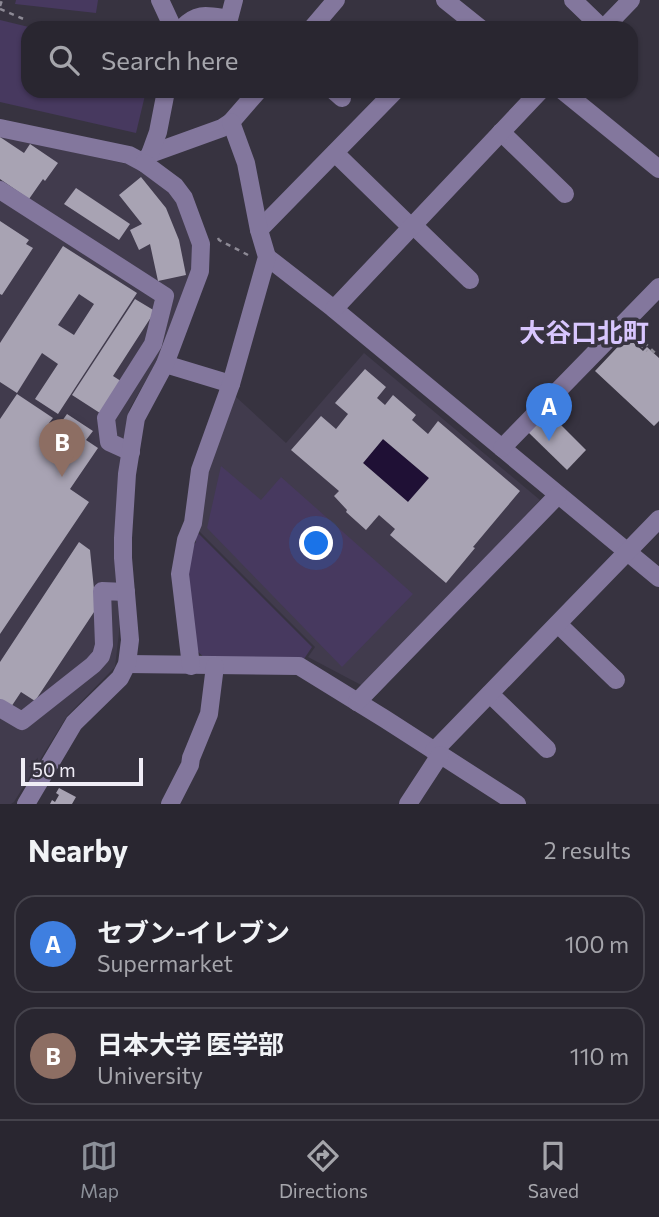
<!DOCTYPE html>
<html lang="en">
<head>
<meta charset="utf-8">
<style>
  :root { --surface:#292630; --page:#312e38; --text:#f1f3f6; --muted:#a5a5ab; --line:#45434c; --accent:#8c9099 }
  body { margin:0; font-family:Commissioner,"Noto Sans JP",sans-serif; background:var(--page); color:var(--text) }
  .scale { position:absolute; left:21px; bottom:18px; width:122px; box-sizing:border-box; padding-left:7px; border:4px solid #f0edf6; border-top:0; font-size:19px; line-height:24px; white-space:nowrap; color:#f0edf6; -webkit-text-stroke:5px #373340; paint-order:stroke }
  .you { position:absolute; left:317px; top:544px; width:24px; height:24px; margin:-18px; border:5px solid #fff; border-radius:50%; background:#1a73e8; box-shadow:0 0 0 10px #1a73e833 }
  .badge { display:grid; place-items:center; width:46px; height:46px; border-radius:50%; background:var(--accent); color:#fff; font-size:23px; font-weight:700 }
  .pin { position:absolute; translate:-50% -58px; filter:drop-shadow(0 2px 4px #0008) }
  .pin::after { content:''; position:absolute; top:37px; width:24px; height:21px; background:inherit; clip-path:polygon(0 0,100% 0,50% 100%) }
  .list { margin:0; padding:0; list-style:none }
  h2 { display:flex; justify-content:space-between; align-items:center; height:91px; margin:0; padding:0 28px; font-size:30px }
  h2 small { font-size:23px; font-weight:400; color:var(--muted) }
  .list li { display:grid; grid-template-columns:46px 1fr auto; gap:21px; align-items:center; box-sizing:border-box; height:98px; margin:0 14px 14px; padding:0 14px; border:2px solid var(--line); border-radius:21px }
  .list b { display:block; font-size:26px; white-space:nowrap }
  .list p { margin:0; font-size:23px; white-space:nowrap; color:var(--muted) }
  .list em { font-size:23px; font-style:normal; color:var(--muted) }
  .icon { flex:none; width:38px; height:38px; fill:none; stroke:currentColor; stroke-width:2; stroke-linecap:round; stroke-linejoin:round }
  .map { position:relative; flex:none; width:659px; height:804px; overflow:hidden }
  .search { position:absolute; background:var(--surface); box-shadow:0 2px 5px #0004; left:21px; right:21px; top:21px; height:77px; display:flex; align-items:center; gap:18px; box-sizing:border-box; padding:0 24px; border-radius:21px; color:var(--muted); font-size:26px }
  .sheet { height:315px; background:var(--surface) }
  nav { display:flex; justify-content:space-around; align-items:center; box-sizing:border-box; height:98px; border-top:2px solid var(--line); background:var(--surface); font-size:19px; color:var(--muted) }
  nav a { display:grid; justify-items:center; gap:4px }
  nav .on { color:var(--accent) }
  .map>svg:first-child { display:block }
  .built { fill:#413b4d }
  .green { fill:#47395f }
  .water { fill:#1f1035 }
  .building { fill:#a8a3b3; fill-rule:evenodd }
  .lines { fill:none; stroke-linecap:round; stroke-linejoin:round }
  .path { stroke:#8d8a95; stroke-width:2.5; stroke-dasharray:5 5; stroke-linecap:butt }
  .minor { stroke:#83779d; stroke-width:18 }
  .labels { text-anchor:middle; stroke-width:7; stroke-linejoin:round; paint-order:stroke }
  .neighbourhood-label { font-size:26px; font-weight:bold; fill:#d8c6fe; stroke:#373340 }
</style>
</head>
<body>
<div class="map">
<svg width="659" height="804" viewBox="0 0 659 804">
  <rect width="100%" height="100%" fill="#373340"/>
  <g class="built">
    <path d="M0,136l131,29 37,25 10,13 15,41 -1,37 -33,76 -30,53 -12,133 -1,39 4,42 -5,43 -48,49 -53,86 -3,2h-11z"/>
    <path d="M364,353l176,147 -177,186 -55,-29 7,-10 -118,-118 8,-59 30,-74 51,47z"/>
  </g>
  <g class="green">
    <path d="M16,0h82l-2,13 -81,-9z"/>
    <path d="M0,20l33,8h-5v63h118l-10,42 -136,-31z"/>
    <path d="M221,466l40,34 20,-23 132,117 -71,73 -135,-139z"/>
    <path d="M196,531l116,116 -8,12 -97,1 -11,-10 -10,-74 3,-25 7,-9z"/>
  </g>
  <path class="water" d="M383,439l46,39 -21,24 -45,-39z"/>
  <g class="building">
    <path d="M0,137l24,16 6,-9 28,19 -13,18 -2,-2 -14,20 -29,-20z"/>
    <path d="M141,177l25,31 13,32 7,35 -28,6 -8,-37 -11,6 -9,-20 12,-6 -23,-29z"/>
    <path d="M76,188l54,36 -11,16 -55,-36z"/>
    <path d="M0,221l29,19 -3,4 7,4 -31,47 -2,-1z"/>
    <path d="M63,246l74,47 -79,121 -23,-15 23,-35 -16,-11 -25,40 -17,-11v-39zM79,294l15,10 -20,31 -16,-10z"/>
    <path d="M135,299l20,12 -42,65 11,7 -21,32 -31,-20z"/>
    <path d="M627,337l16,14 4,-4 12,11v63l-5,5 -59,-55z"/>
    <path d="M365,369l21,18 -9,11 8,7 8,-10 23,20 -4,5 16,14 10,-13 82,70 -47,56 2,1 -29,35 -56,-48 5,-6 -16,-14 -13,15 -20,-18 1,-2 -13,-14 5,-5 -48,-41 30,-34 15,13 12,-15 -13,-11zM383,439l46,39 -21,24 -45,-39z"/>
    <path d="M17,394l36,24 -4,5 8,5 10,-14 26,17 -7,9 12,8 -28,41 19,13 -89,132v-215z"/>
    <path d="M548,412l38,38 -19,20 -39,-38z"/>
    <path d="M79,542l11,8 6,59 -61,92 -14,-9 -10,15 -11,-8v-37z"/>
    <path d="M59,788l17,9 -4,7h-22l2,-4 3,2 4,-7 -3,-2z"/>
  </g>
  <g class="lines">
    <g class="path">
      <path d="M0,6l2,-6"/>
      <path d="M0,9l26,11"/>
      <path d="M218,238l1,2 29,15"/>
      <path d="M637,335l18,18"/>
      <path d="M632,337l15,14"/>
    </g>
    <g class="minor">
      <path d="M160,0l13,28"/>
      <path d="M445,0l35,28"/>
      <path d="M573,0l29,28"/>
      <path d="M182,28c16,-17 27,-12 47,-9l5,-19"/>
      <path d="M312,28l24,-28"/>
      <path d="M604,28l27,-28"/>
      <path d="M334,91l8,7"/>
      <path d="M563,91l96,78"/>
      <path d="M0,128l129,27 15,8 6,-9 72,-26 9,-6 27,-31"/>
      <path d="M501,132l64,62"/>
      <path d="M335,153l76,74"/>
      <path d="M150,154l8,-22 8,-41"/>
      <path d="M0,190l165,106 -12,48 -47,74 3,24 22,10"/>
      <path d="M413,225l57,55"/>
      <path d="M259,230l136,-139"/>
      <path d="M267,257l67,52 325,269"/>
      <path d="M334,309l206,-218"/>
      <path d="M165,364l66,20"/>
      <path d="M502,448l157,-161"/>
      <path d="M558,624l58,56"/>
      <path d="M127,664l172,2 86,53 132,85"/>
      <path d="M191,666l-11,-92 6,-34 7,-17 7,-53 31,-86 36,-127 -8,-27 -13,-67 -15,-41"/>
      <path d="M490,694l57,55"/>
      <path d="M357,702l201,-207"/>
      <path d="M0,708l22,13 71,-56 8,-9 3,-11 -2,-54 24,1"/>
      <path d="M434,751l225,-232"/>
      <path d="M26,804l48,-81 46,-45 7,-14 3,-24 -7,-82v-20l4,-64 9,-56 29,-54 35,-93 1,-27 -17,-46 -9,-12 -31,-23"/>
      <path d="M170,804l20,-39 1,-7 18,-44 6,-48"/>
      <path d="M408,804l32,-49"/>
    </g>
  </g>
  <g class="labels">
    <g class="neighbourhood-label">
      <text x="584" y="342">大谷口北町</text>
    </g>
  </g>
</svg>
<div class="scale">50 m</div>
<div class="you"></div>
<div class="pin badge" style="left:549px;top:441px;background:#3f7fe0">A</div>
<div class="pin badge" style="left:62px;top:477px;background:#8d6e63">B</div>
<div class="search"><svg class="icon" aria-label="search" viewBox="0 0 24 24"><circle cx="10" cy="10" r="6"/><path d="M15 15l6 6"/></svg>Search here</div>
</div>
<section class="sheet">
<h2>Nearby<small>2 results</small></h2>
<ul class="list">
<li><span class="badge" style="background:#3f7fe0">A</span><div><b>セブン-イレブン</b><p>Supermarket</p></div><em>100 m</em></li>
<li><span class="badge" style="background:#8d6e63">B</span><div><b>日本大学 医学部</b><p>University</p></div><em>110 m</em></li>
</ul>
</section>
<nav>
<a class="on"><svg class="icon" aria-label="map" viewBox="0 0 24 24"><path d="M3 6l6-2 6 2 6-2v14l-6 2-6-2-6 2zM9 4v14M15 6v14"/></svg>Map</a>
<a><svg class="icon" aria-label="directions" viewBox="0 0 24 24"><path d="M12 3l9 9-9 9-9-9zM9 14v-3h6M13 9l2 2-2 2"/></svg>Directions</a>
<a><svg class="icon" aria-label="saved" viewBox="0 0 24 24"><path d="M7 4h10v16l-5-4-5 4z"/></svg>Saved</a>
</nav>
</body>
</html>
